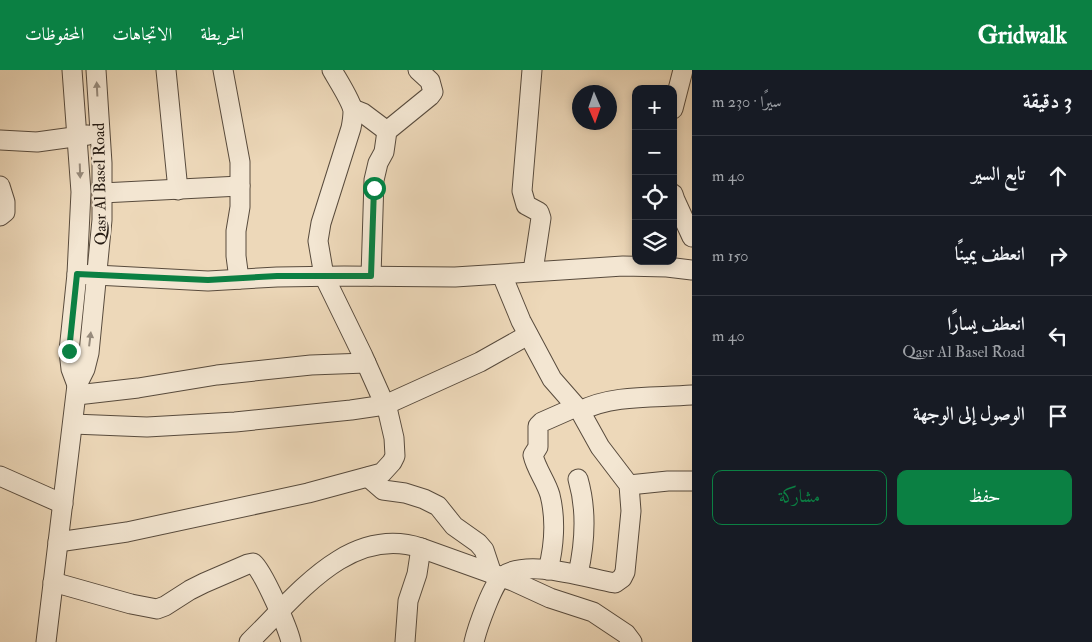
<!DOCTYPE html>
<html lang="ar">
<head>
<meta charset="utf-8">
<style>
  :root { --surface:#171b24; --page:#242831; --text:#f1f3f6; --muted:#9ea1a6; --line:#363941; --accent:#0b8043 }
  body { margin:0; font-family:"IM FELL Double Pica",Amiri,serif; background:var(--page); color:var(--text); direction:rtl }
  .controls { position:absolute; right:15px; top:15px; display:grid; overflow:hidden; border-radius:10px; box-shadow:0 2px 8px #0003 }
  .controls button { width:45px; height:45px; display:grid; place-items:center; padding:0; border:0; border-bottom:1px solid var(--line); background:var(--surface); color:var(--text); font:25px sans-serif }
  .compass { position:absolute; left:572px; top:15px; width:45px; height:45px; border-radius:50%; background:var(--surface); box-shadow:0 2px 8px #0003; rotate:178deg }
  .stop { position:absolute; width:15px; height:15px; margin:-11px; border:4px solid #0b8043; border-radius:50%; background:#fff }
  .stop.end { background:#0b8043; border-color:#fff; box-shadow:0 1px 5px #0008 }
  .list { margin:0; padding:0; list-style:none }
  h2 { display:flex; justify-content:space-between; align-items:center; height:65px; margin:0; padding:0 20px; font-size:21px }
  h2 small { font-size:16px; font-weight:400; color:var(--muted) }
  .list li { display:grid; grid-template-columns:32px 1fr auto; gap:15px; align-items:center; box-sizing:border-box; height:80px; padding:0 20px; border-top:1px solid var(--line) }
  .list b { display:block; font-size:19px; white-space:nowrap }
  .list p { margin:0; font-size:16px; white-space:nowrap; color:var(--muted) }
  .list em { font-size:16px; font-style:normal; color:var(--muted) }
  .actions { display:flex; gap:10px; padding:15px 20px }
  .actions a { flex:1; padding:11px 0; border:1px solid var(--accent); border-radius:10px; text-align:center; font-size:18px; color:var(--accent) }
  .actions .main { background:var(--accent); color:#fff }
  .icon { flex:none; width:28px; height:28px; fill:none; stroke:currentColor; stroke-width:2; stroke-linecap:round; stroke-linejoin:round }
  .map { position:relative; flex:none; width:692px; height:572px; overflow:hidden; direction:ltr }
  header { display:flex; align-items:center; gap:30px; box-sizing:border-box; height:70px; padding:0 25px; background:var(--accent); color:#fff }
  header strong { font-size:24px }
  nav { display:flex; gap:28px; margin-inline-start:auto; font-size:18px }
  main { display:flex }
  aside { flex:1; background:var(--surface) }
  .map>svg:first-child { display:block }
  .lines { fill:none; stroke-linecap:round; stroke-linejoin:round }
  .minor-casing { stroke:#584b3d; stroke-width:21 }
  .minor { stroke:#f3e6d2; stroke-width:19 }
  .oneway { fill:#978b7c }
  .route { stroke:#0b8043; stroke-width:6 }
  .labels { text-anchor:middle; stroke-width:4.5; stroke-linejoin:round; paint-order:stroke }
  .street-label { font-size:16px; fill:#261c14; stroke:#f3e6d2 }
</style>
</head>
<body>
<header>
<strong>Gridwalk</strong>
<nav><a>الخريطة</a><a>الاتجاهات</a><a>المحفوظات</a></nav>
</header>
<main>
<aside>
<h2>3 دقيقة<small>سيرًا · 230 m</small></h2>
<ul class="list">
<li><svg class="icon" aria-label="ahead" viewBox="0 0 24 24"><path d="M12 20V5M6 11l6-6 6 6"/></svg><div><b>تابع السير</b></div><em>40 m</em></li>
<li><svg class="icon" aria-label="right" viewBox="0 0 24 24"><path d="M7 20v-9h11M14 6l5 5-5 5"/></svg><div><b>انعطف يمينًا</b></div><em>150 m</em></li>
<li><svg class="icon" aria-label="left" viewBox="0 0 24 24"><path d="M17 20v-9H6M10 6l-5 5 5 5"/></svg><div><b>انعطف يسارًا</b><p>Qasr Al Basel Road</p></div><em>40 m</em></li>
<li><svg class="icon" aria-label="arrive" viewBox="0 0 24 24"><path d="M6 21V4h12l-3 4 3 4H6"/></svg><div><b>الوصول إلى الوجهة</b></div></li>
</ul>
<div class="actions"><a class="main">حفظ</a><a>مشاركة</a></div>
</aside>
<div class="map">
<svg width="692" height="572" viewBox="0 0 692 572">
  <rect width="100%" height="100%" fill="#edd8b9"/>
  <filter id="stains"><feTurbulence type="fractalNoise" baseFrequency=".004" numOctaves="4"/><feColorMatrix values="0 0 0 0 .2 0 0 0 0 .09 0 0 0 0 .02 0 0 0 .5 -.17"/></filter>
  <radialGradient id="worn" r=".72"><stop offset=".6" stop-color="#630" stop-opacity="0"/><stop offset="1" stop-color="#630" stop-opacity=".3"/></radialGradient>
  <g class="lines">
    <defs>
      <g id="minor">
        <path d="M72,0l9,122 -4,82 -8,77 2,18 6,16"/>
        <path d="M166,0l12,120"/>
        <path d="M223,0l17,92v45l-4,24v25l3,23"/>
        <path d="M532,0l-10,121 4,14 13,7 2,6 -8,53"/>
        <path d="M353,39l10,4 24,18"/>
        <path d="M673,39l10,-39"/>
        <path d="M0,70l37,2 51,-7"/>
        <path d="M0,116l5,16v10l-5,4"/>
        <path d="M102,123l138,-7"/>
        <path d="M673,124l2,6 17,37"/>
        <path d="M77,204l131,7 69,-4 67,-1 111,1 168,-11 44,1 25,3"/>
        <path d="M371,206l3,-96 4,-17 6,-11 3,-21 43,-35 3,-4 -3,-11 -12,-11"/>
        <path d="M77,325l61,-7 79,-13 94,-10 55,-2"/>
        <path d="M580,341c33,-17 76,-13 112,-16"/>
        <path d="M73,354l74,3 88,-5 116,-12 34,-5 95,-43 48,-27"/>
        <path d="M0,406l63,28"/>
        <path d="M368,407l15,13 22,3 19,6 14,7 16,20 24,17 6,7 8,24"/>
        <path d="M629,415l39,-4h24"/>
        <path d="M58,472l69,-10 181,-39 74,-20 10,-11 3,-6 -1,-18 -6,-26 -25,-56 -39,-80 -6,-35 3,-18 30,-95c1,-5 2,-11 2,-17 -1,-9 -16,-32 -21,-41"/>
        <path d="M548,500c6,-23 8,-51 2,-75 -4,-14 -14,-26 -17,-40l5,-8v-21l4,-4 34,-15"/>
        <path d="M578,504c7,-31 9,-64 0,-95"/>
        <path d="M53,512l78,22 26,5 8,-3 25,-16 14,-7 44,-19 5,-1c10,8 35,65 38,79"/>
        <path d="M46,572l31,-257 8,-16 4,-16 13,-133v-57l-6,-93"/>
        <path d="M249,572c46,-44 99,-118 172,-94l92,33 37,17 43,14 33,22 6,8"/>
        <path d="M405,572l3,-41 9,-27 4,-26"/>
        <path d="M474,572c3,-13 19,-60 29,-66 25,-18 83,2 112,7l7,-5 3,-6 6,-61 -2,-26 -29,-38 -20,-36 -28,-32 -31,-58 -19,-46"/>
      </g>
    </defs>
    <use href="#minor" class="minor-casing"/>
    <use href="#minor" class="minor"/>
  </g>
  <defs><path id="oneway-solid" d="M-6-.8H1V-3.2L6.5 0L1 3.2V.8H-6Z" transform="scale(1.25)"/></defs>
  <g class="oneway">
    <use href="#oneway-solid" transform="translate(97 19) rotate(-93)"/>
    <use href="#oneway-solid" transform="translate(80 101) rotate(88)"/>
    <use href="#oneway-solid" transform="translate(90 269) rotate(-83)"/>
  </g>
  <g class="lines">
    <path class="route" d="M69,281l8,-77 131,6 69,-4h94l3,-88"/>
  </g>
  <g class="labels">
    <g class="street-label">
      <text transform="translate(99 114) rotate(-91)" y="6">Qasr Al Basel Road</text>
    </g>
  </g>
  <rect width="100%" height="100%" filter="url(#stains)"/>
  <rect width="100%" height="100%" fill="url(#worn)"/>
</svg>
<div class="controls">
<button>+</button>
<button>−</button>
<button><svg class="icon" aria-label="locate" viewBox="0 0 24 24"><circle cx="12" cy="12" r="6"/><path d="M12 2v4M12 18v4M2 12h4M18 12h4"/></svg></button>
<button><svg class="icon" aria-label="layers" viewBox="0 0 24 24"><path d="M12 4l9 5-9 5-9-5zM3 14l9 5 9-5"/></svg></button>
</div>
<svg class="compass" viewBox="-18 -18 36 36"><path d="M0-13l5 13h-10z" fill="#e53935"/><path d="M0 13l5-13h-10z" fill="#9ea1a6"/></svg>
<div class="stop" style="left:374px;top:118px"></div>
<div class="stop end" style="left:69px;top:281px"></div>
</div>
</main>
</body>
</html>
